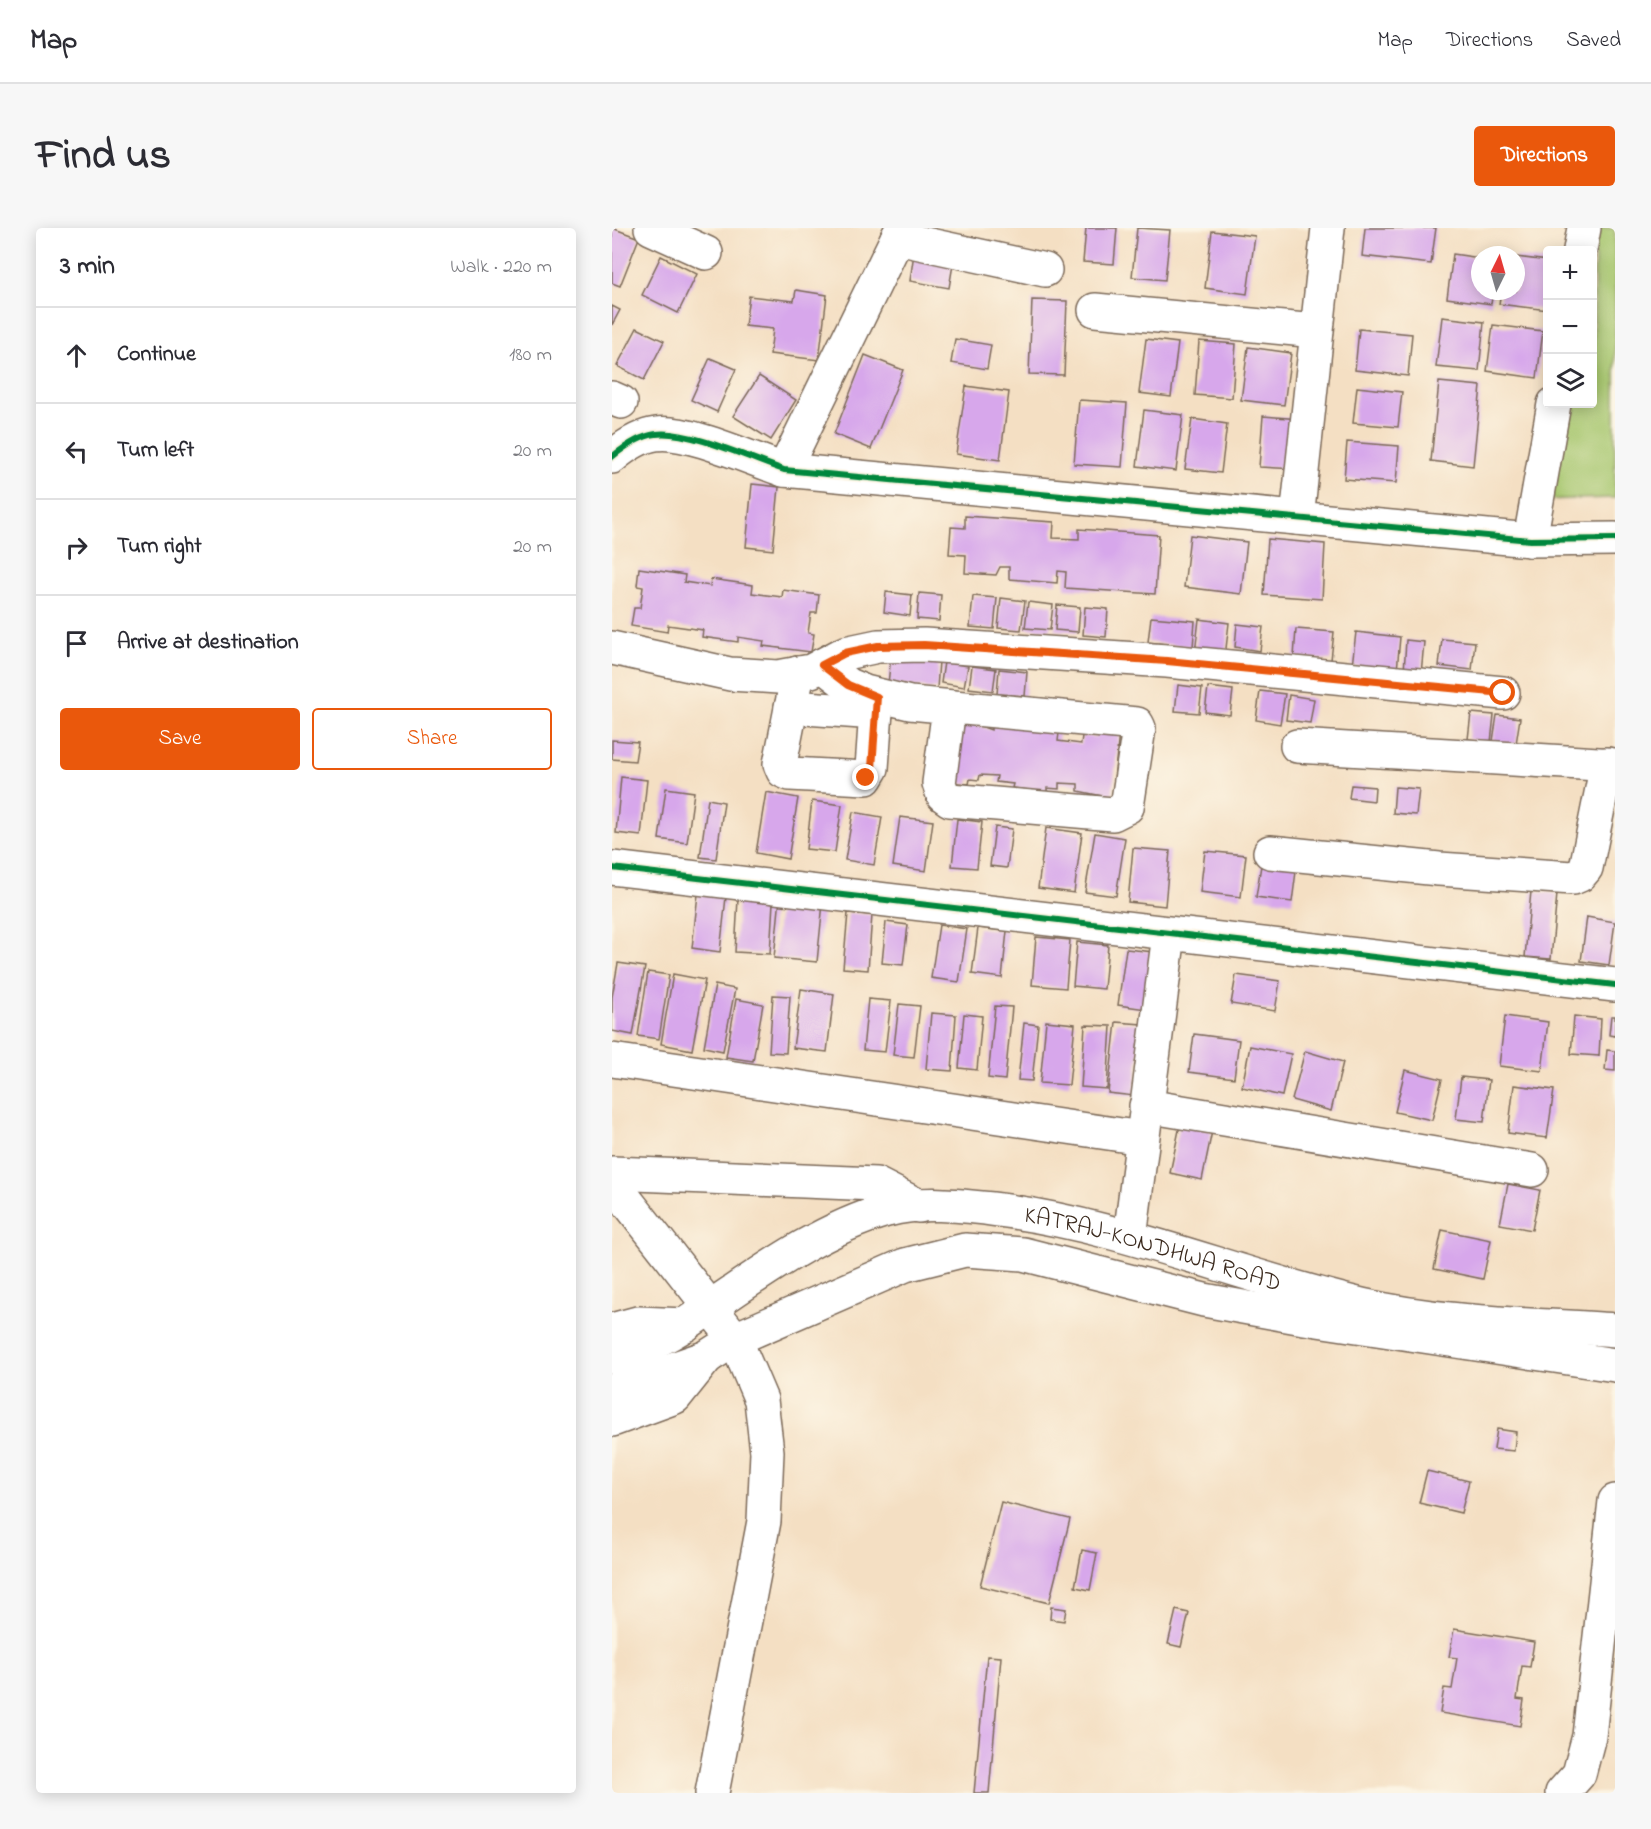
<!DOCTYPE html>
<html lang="en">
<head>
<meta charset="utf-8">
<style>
  :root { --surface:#fff; --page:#f7f7f7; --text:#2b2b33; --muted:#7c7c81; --line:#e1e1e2; --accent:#ea580c }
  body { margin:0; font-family:"Indie Flower",sans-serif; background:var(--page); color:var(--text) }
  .controls { position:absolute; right:18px; top:18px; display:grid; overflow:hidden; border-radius:6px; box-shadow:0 3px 15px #0003 }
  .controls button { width:54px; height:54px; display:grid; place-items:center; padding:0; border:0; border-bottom:2px solid var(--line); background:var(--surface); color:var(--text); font:30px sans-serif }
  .compass { position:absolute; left:859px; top:18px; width:54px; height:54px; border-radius:50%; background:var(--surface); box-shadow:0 3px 15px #0003; rotate:5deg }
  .stop { position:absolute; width:18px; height:18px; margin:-14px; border:4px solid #ea580c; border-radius:50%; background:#fff }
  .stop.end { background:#ea580c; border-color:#fff; box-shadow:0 2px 6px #0008 }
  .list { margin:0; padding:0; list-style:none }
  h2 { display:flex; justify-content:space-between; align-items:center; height:78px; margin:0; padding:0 24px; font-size:26px }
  h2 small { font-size:20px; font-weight:400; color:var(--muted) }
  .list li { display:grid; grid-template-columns:39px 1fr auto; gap:18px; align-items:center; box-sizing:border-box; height:96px; padding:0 24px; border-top:2px solid var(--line) }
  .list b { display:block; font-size:22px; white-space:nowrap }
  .list em { font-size:20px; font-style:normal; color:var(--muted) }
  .actions { display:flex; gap:12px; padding:18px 24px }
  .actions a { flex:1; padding:14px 0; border:2px solid var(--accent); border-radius:6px; text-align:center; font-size:21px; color:var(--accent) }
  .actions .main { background:var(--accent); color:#fff }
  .icon { flex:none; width:33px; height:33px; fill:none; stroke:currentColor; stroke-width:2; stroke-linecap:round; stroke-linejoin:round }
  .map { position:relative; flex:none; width:1003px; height:1565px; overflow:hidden; border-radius:6px }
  header { display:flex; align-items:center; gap:36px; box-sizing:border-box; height:84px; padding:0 30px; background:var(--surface); border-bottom:2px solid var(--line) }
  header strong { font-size:28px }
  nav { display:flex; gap:33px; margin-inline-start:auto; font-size:21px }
  .intro { display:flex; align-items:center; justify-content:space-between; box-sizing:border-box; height:144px; padding:0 36px }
  h1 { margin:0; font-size:42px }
  .button { padding:15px 27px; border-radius:6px; background:var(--accent); color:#fff; font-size:21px; font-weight:700 }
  main { display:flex; gap:36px; padding:0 36px }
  aside { flex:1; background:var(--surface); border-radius:6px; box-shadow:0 3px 15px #0003 }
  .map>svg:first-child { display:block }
  .green { fill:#a6c66d; stroke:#707846; stroke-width:1.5 }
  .building { fill:#d7a7eb }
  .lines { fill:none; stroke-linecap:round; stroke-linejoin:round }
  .minor-casing { stroke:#7c6958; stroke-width:36 }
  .highway-casing { stroke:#7c6958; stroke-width:36 }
  .minor { stroke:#fff; stroke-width:33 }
  .highway { stroke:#fff; stroke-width:33 }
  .cycleway-casing { stroke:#fcf5e5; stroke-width:10 }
  .cycleway { stroke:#00873e; stroke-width:6 }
  .route { stroke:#ea580c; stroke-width:8 }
  .labels { text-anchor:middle; stroke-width:6; stroke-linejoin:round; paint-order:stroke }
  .street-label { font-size:24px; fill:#3b2a1e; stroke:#fcf5e5 }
</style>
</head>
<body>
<header>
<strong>Map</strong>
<nav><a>Map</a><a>Directions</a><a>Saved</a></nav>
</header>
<div class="intro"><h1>Find us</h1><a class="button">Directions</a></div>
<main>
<aside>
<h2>3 min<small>Walk · 220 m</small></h2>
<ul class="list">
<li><svg class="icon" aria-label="ahead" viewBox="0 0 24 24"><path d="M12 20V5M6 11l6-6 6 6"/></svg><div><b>Continue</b></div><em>180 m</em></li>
<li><svg class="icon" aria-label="left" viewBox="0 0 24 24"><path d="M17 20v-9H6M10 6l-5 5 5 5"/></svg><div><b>Turn left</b></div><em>20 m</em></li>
<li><svg class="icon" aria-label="right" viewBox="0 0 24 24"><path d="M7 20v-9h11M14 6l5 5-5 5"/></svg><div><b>Turn right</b></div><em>20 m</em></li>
<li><svg class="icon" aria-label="arrive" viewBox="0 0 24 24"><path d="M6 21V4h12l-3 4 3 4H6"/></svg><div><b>Arrive at destination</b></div></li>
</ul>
<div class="actions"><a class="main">Save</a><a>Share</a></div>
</aside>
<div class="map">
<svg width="1003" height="1565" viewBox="0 0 1003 1565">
  <rect width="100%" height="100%" fill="#fcf5e5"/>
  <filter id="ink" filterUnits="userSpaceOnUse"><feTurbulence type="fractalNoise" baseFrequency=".0167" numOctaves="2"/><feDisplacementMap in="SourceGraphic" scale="12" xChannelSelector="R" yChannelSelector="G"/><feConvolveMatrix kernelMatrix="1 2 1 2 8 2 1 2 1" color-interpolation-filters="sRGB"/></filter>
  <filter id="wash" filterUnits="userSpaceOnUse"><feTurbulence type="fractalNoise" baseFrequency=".008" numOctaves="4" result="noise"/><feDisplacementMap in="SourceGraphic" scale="24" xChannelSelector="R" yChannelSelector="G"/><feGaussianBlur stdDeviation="1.35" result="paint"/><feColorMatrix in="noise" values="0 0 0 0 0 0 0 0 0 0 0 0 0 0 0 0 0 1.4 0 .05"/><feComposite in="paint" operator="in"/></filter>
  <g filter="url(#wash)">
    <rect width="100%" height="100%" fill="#f4dfc3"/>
    <path class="green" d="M983,0h20v270l-78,2 20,-96h36z"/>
    <g id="blocks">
      <g class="building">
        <path d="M0,0l27,10 -19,48 -8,-3z"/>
        <path d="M474,0h31l-3,36 -31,-2z"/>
        <path d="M525,0l33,2 -5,50 -33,-3z"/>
        <path d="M753,0h71l-5,36 -69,-8z"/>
        <path d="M600,3l43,5 -8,58 -42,-6z"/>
        <path d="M302,25l40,6 -5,29 -39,-7z"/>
        <path d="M841,26l27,4v33h13l-2,13 -44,-6z"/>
        <path d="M49,28l36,18 -19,39 -36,-18z"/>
        <path d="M904,29l32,4v49l-49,-6 2,-13h15z"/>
        <path d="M184,62l31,5 -8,65 -49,-6 3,-25 -28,-3 4,-30 45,5z"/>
        <path d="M420,72l35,1 -3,74 -35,-1z"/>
        <path d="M0,78l8,4 -8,15z"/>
        <path d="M830,89l42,5 -5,49 -43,-4z"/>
        <path d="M881,97l50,6 -6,47 -50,-7z"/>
        <path d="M25,100l27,13 -20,39 -27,-14z"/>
        <path d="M747,101l53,5 -4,42 -53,-6z"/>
        <path d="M343,111l36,6 -4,24 -36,-6z"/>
        <path d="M534,111l32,4 -7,54 -32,-4z"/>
        <path d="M587,113l37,3 -4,54 -37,-3z"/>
        <path d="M636,119l43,6 -7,52 -43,-5z"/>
        <path d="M253,127l38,15 -32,79 -37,-15z"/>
        <path d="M98,130l26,11 -19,43 -26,-12z"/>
        <path d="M147,148l37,24 -25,40 -38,-24z"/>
        <path d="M827,154l42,4 -8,80 -42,-5z"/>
        <path d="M354,158l43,6 -9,68 -44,-6z"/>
        <path d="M745,159l45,5 -4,35 -45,-4z"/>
        <path d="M467,172l48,3 -5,64 -48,-3z"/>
        <path d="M532,182l39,5 -7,56 -39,-5z"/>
        <path d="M651,188l37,3 -4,50 -37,-2z"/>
        <path d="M580,191l35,5 -6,49 -36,-4z"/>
        <path d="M735,214l52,4 -3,37 -52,-4z"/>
        <path d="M140,256l27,3 -6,63 -27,-3z"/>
        <path d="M353,288l89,6 -1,16 26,1v-10l80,6 -4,59 -90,-6 1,-16 -8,-1 -1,12 -48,-4v-12h-9l-4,8 -31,-2 1,-18 -17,-1 2,-27 14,1z"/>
        <path d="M578,307l57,7 -6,52 -57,-7z"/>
        <path d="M656,311l57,5 -3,55 -58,-4z"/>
        <path d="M27,340l46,7 -1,7 26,4 1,-7 42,6 -1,8 30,4 1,-7 36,5 -2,18h-6l-3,20 6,1 -3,18 -48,-6 1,-5 -26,-4v5l-36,-5 1,-7 -35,-5 -1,7 -36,-6 3,-18h6l3,-21 -6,-1z"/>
        <path d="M274,364l26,3 -2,21 -26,-4z"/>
        <path d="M307,365l22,2 -2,26 -22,-2z"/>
        <path d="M361,368l24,2 -3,31 -24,-2z"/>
        <path d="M389,370l24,3 -4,29 -23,-2z"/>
        <path d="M416,374l25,3 -3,25 -25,-2z"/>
        <path d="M445,377l23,2 -2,25 -23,-2z"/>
        <path d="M473,379l23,2 -2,28 -23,-2z"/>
        <path d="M539,389l44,4 -2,26 -45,-5z"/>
        <path d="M587,391l30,4 -4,34 -30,-4z"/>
        <path d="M625,396l26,3 -3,24 -25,-4z"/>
        <path d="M684,401l38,3 -3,28 -37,-3z"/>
        <path d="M744,404l44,5 -3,34 -45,-5z"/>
        <path d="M830,411l33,3 -3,28 -33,-4z"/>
        <path d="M794,412l18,2 -3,32 -17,-2z"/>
        <path d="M279,428l48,5 -2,28 -49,-5z"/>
        <path d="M332,434l24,4 -4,21 -23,-4z"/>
        <path d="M360,438l24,3 -3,22 -24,-3z"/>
        <path d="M387,441l28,3 -2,24 -28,-2z"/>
        <path d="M566,457l24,3 -3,25 -24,-2z"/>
        <path d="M596,459l25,3 -3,25 -25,-3z"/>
        <path d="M648,463l25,3 -5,30 -24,-4z"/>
        <path d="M677,467l25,4 -4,24 -24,-3z"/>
        <path d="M859,485l23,2 -3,27 -23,-3z"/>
        <path d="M885,487l23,3 -4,26 -23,-3z"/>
        <path d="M340,488l39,14v-4h61l-1,7h8l-1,8 23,3 1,-8 14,1 1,-7 22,3 -7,65 -34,-7v-7l-19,-1v6l-12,-1v4l-35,-4 1,-4 -17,-2 1,-6 -17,-1 -1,5 -9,-1 -1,5 -23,-2z"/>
        <path d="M0,512l26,2 -3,19 -23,-2z"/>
        <path d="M9,549l26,3 -6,56 -25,-3z"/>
        <path d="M739,557l24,2 -1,14 -25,-3z"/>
        <path d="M783,559l24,2 -3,26 -23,-2z"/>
        <path d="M54,560l28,4 -7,51 -28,-4z"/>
        <path d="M154,564l32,6 -10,61 -32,-6z"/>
        <path d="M96,571l16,3 -8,57 -16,-2z"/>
        <path d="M200,573l30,4 -7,47 -29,-3z"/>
        <path d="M241,584l29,5 -8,48 -29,-5z"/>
        <path d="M288,589l33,4 -7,50 -33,-5z"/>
        <path d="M345,591l25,3 -5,46 -25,-2z"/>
        <path d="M383,599l17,2 -5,39 -17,-2z"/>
        <path d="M434,600l36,5 -8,60 -36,-5z"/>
        <path d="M483,605l30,5 -9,58 -31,-4z"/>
        <path d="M521,620l37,3 -5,55 -37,-4z"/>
        <path d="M593,623l41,4 -5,42 -41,-5z"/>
        <path d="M650,631l35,5 -5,38 -36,-5z"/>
        <path d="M919,663l26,3 -6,65 -26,-2z"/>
        <path d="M86,666l28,3 -6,55 -28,-4z"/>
        <path d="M168,670l43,5 -6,59 -43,-4z"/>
        <path d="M126,671l35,3 -3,52 -35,-2z"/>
        <path d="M236,685l24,2 -4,55 -25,-2z"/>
        <path d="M975,689l28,5 -6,43 -28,-4z"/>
        <path d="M274,694l22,3 -5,40 -21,-2z"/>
        <path d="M327,697l28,4 -8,53 -28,-4z"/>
        <path d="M366,700l29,3 -5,47 -30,-4z"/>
        <path d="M424,709l34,3 -4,48 -34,-3z"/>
        <path d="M465,714l31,3 -4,44 -31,-3z"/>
        <path d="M514,721l28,3 -8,57 -28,-4z"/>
        <path d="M6,735l27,4 -12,68 -21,-4v-34z"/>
        <path d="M36,744l21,3 -10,64 -21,-3z"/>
        <path d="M61,746l32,6 -13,70 -31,-6z"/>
        <path d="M624,747l44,6 -5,30 -44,-7z"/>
        <path d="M103,757l20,4 -12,62 -19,-4z"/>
        <path d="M189,761l33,5 -7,58 -34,-4z"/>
        <path d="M161,767l17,1 -4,57 -17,-1z"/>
        <path d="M124,771l27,5 -10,57 -27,-4z"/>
        <path d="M256,771l23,2 -6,51 -22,-2z"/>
        <path d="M287,776l21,2 -6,51 -21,-2z"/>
        <path d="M383,778l17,1 -7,73 -17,-2z"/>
        <path d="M319,785l25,2 -4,56 -26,-2z"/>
        <path d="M352,786l18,2 -5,54 -18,-2z"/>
        <path d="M893,788l43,6 -6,49 -43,-5z"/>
        <path d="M962,788l27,3 -2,37 -28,-2z"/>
        <path d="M999,788h4v20l-6,-1z"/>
        <path d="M434,793l29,3 -6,61 -29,-2z"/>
        <path d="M504,794l26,2 -8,72 -26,-3z"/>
        <path d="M412,795l14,2 -6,56 -14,-1z"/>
        <path d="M473,797l26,1 -4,63 -26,-2z"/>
        <path d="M582,806l45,6 -5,38 -45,-6z"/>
        <path d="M638,818l41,8 -9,42 -40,-9z"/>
        <path d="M995,822l8,1v20l-10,-1z"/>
        <path d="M693,823l38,11 -12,49 -39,-11z"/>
        <path d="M793,842l37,9 -10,41 -37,-8z"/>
        <path d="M849,849l28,3 -5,42 -28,-3z"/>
        <path d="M902,857l40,5 -7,48 -39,-5z"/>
        <path d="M568,897l32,6 -10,49 -32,-7z"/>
        <path d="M896,956l32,6 -8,40 -32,-6z"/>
        <path d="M830,1002l49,10 -8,39 -49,-10z"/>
        <path d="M885,1201l19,3 -2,19 -20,-2z"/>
        <path d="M815,1243l42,10 -8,32 -42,-10z"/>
        <path d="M389,1274l69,17 -21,84 -69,-17z"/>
        <path d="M470,1322l15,3 -7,37 -15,-3z"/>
        <path d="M439,1379l15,2 -2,12 -14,-2z"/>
        <path d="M564,1382l13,3 -8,34 -13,-3z"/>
        <path d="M842,1401l80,13 -4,25 -8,-1 -5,33 7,1 -4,26 -80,-13 4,-25 8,1 5,-31 -8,-1z"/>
        <path d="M375,1428l14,1 -12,136h-15z"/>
      </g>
    </g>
  </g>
  <g filter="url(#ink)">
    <use href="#blocks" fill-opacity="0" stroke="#7c6958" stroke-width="1.5"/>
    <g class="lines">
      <defs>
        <g id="minor">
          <path d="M39,0l55,25"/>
          <path d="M285,10l148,32"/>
          <path d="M968,22l4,-22"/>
          <path d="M483,82l221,21"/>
          <path d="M0,170l9,4"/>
          <path d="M0,229c12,-10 28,-21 44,-23 30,-5 98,26 128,36l746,70 85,-1"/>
          <path d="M172,242l118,-242"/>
          <path d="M685,290l31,-290"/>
          <path d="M918,312l24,-136"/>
          <path d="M0,420l118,26 48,3 33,-6 34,-18 33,-7 46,-1 243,16 336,32"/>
          <path d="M210,437l26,20 17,7 45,11 227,21 2,4 -12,79 -14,7 -163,-14 -7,-5 -4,-12 10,-75"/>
          <path d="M186,445l-18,91 3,7 7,3 76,4 6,-10 5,-71"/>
          <path d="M179,479l85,6"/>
          <path d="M685,518l318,19"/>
          <path d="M658,624l169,17 134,9 7,-3 6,-7 21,-104"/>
          <path d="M0,640l1003,117"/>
          <path d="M0,832l530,78"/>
          <path d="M534,878l386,64"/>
          <path d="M0,945l264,11 43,22"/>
          <path d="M0,954l123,157 26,61 6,52 -3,69 -52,272"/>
          <path d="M518,1009l39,-303"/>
          <path d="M0,1102l26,-7 47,2"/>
          <path d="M0,1192l63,-23 32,-40"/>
          <path d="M950,1565l17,-19 10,-38 26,-235"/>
        </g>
        <g id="highway">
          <path id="s1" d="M0,1129c12,-4 24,-7 35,-12 27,-11 49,-28 72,-44 53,-36 106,-73 168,-91 34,-9 71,-5 105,-1 127,15 246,67 370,96 82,19 169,19 253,25"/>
          <path d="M0,1162l95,-33 28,-18 170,-74 60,-15 58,4 181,46 100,18 311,47"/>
        </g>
      </defs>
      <use href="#minor" class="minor-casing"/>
      <use href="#highway" class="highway-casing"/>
      <use href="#minor" class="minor"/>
      <use href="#highway" class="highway"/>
      <defs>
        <g id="cycleway">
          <path d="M0,229c12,-10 28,-21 44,-23 30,-5 98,26 128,36l746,70 85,-1"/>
          <path d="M0,640l1003,117"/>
        </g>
      </defs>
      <use href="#cycleway" class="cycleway-casing"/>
      <use href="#cycleway" class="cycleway"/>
    </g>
  </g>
  <g class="lines" filter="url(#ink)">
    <path class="route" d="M254,550l6,-10 5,-71 -29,-12 -26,-20 23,-12 33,-7 46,-1 243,16 336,32"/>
  </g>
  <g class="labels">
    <g class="street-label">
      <text dy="8" stroke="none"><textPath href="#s1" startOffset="585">KATRAJ-KONDHWA ROAD</textPath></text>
    </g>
  </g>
</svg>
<div class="controls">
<button>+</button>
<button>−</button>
<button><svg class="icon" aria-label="layers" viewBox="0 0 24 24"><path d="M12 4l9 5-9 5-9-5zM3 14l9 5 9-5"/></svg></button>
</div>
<svg class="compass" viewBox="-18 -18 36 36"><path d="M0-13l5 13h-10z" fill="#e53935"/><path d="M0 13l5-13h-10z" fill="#7c7c81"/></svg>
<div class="stop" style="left:891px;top:465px"></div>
<div class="stop end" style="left:254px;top:550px"></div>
</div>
</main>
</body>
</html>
